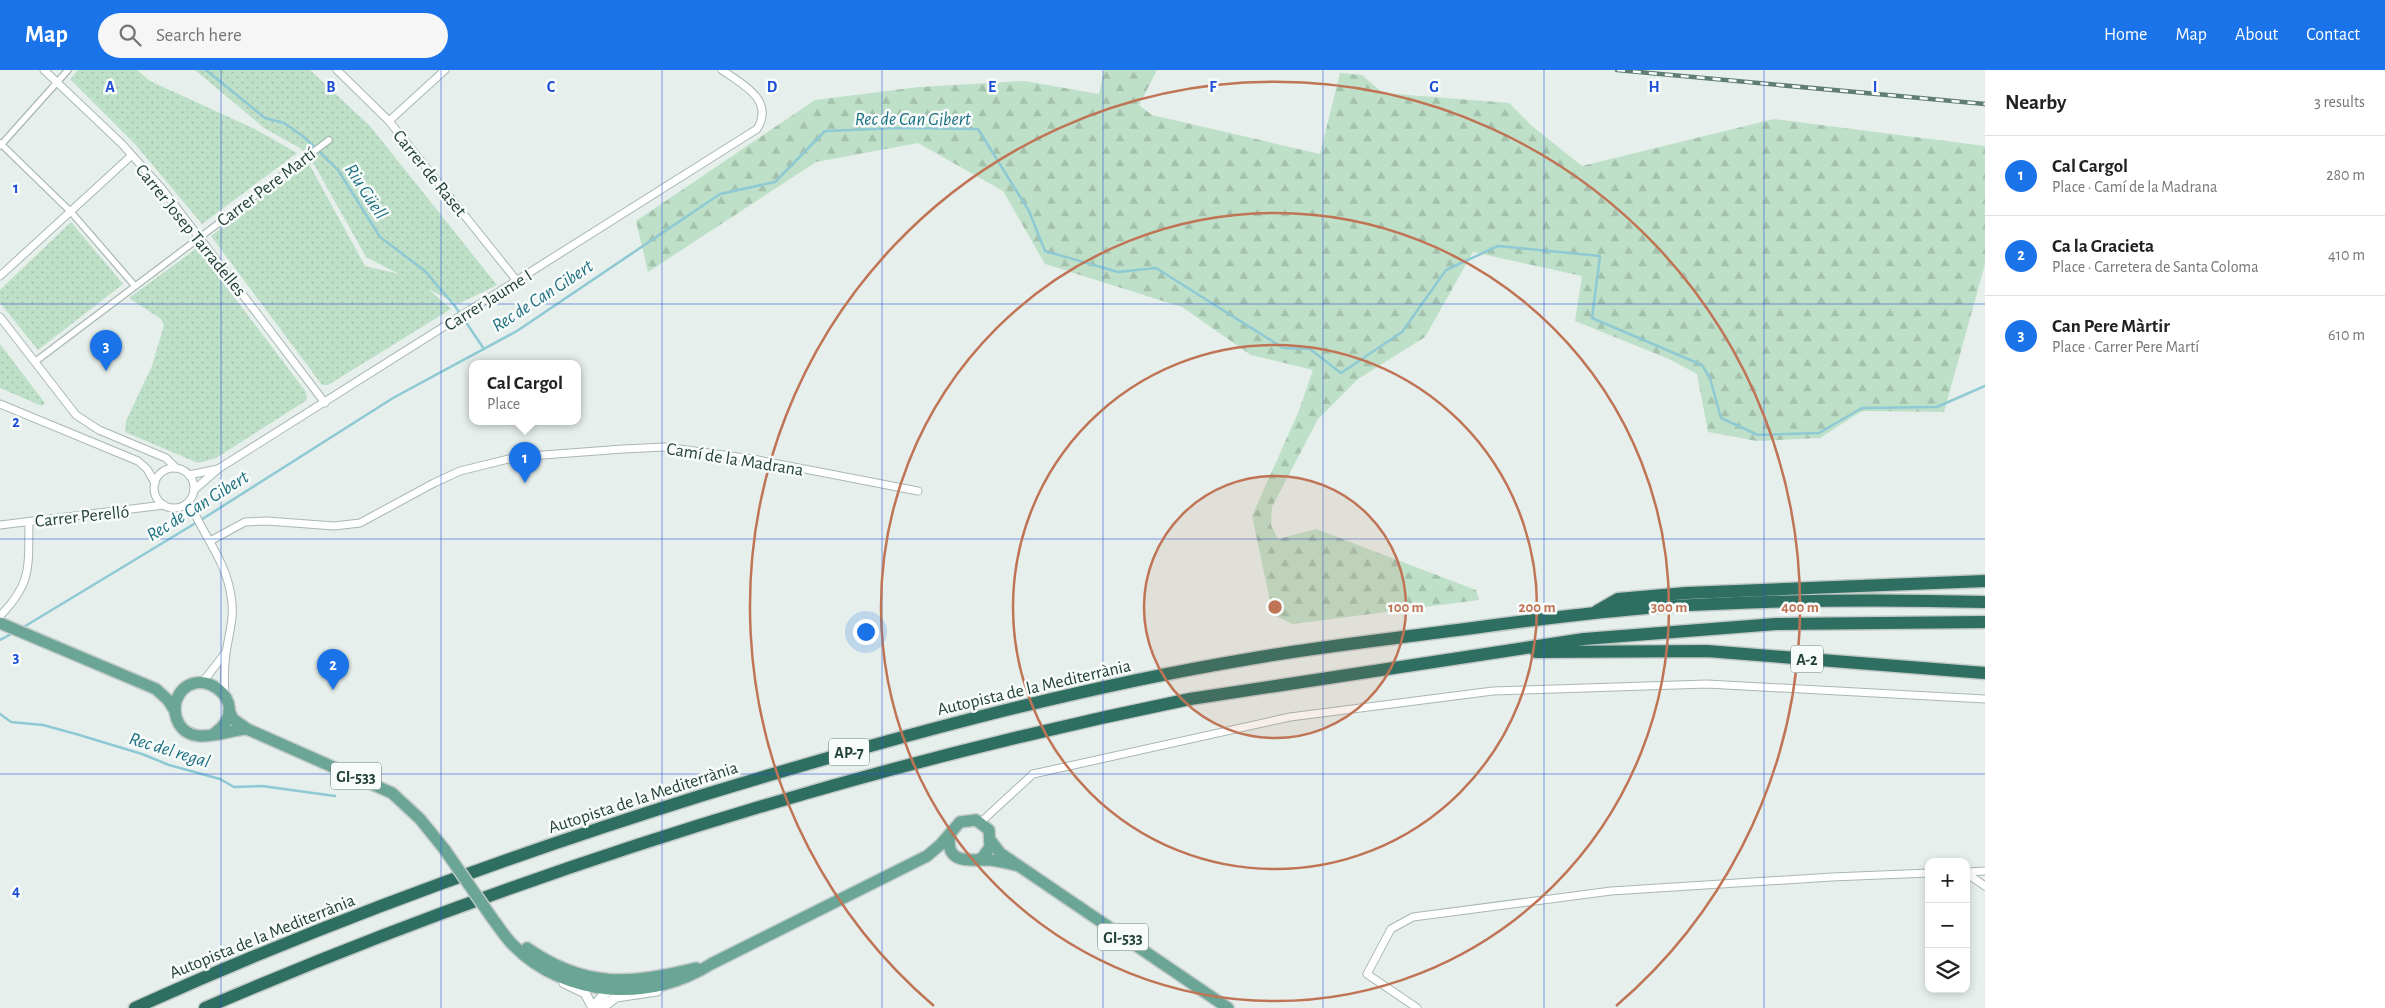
<!DOCTYPE html>
<html lang="en">
<head>
<meta charset="utf-8">
<style>
  :root { --surface:#fff; --page:#f6f6f6; --text:#222; --muted:#767676; --line:#e0e0e0; --accent:#1a73e8 }
  body { margin:0; font-family:"Alegreya Sans",sans-serif; background:var(--page); color:var(--text) }
  .controls { position:absolute; right:15px; bottom:15px; display:grid; overflow:hidden; border-radius:10px; box-shadow:0 2px 8px #0003 }
  .controls button { width:45px; height:45px; display:grid; place-items:center; padding:0; border:0; border-bottom:1px solid var(--line); background:var(--surface); color:var(--text); font:25px sans-serif }
  .you { position:absolute; left:865px; top:561px; width:18px; height:18px; margin:-12px; border:4px solid #fff; border-radius:50%; background:#1a73e8; box-shadow:0 0 0 8px #1a73e833 }
  .badge { display:grid; place-items:center; width:32px; height:32px; border-radius:50%; background:var(--accent); color:#fff; font-size:16px; font-weight:700 }
  .pin { position:absolute; translate:-50% -41px; filter:drop-shadow(0 1px 2px #0008) }
  .pin::after { content:''; position:absolute; top:26px; width:18px; height:15px; background:inherit; clip-path:polygon(0 0,100% 0,50% 100%) }
  .popup { position:absolute; left:469px; top:290px; width:112px; height:65px; box-sizing:border-box; display:grid; place-content:center; border-radius:10px; background:var(--surface); filter:drop-shadow(0 1px 4px #0005); font-size:16px; white-space:nowrap; color:var(--muted) }
  .popup b { font-size:19px; color:var(--text) }
  .popup::after { content:''; position:absolute; left:50%; top:100%; margin-left:-10px; border:10px solid transparent; border-top-color:var(--surface) }
  .list { margin:0; padding:0; list-style:none }
  h2 { display:flex; justify-content:space-between; align-items:center; height:65px; margin:0; padding:0 20px; font-size:21px }
  h2 small { font-size:16px; font-weight:400; color:var(--muted) }
  .list li { display:grid; grid-template-columns:32px 1fr auto; gap:15px; align-items:center; box-sizing:border-box; height:80px; padding:0 20px; border-top:1px solid var(--line) }
  .list b { display:block; font-size:19px; white-space:nowrap }
  .list p { margin:0; font-size:16px; white-space:nowrap; color:var(--muted) }
  .list em { font-size:16px; font-style:normal; color:var(--muted) }
  .icon { flex:none; width:28px; height:28px; fill:none; stroke:currentColor; stroke-width:2; stroke-linecap:round; stroke-linejoin:round }
  .map { position:relative; flex:none; width:1985px; height:938px; overflow:hidden }
  header { display:flex; align-items:center; gap:30px; box-sizing:border-box; height:70px; padding:0 25px; background:var(--accent); color:#fff }
  header strong { font-size:24px }
  nav { display:flex; gap:28px; margin-inline-start:auto; font-size:18px }
  .search { width:350px; height:45px; background:var(--page); display:flex; align-items:center; gap:12px; box-sizing:border-box; padding:0 18px; border-radius:28px; color:var(--muted); font-size:19px }
  main { display:flex }
  aside { flex:1; background:var(--surface) }
  .map>svg:first-child { display:block }
  .green { fill:url(#green-dots) }
  .forest { fill:url(#forest-firs) }
  .lines { fill:none; stroke-linecap:round; stroke-linejoin:round }
  .stream { stroke:#8ec9d4; stroke-width:2.5 }
  .pedestrian-casing { stroke:#a8b8b2; stroke-width:8 }
  .minor-casing { stroke:#a8b8b2; stroke-width:9 }
  .tertiary-casing { stroke:#a8b8b2; stroke-width:11 }
  .primary-casing { stroke:#c2cac8; stroke-width:14 }
  .motorway-casing { stroke:#c2cac8; stroke-width:15 }
  .pedestrian { stroke:#fff; stroke-width:5.5 }
  .minor { stroke:#fff; stroke-width:7 }
  .tertiary { stroke:#fff; stroke-width:9 }
  .primary { stroke:#6aa596; stroke-width:11 }
  .motorway { stroke:#2f6f62; stroke-width:12 }
  .rail-casing { stroke:#5f7d75; stroke-width:4.5 }
  .rail { stroke:#f7fbf9; stroke-width:2.5; stroke-dasharray:8; stroke-linecap:butt }
  .primary-bridge-casing { stroke:#c2cac8; stroke-width:14; stroke-linecap:butt }
  .primary-bridge { stroke:#6aa596; stroke-width:11 }
  .grid { fill:none; stroke:#1d4ed8; stroke-width:1; stroke-opacity:0.55 }
  .ring { fill:none; stroke:#c07456; stroke-width:2.5 }
  .labels { text-anchor:middle; stroke-width:5; stroke-linejoin:round; paint-order:stroke }
  .shield { fill:#f7fbf9; stroke:#637a73; stroke-width:1 }
  .shield-label { font-size:16px; font-weight:bold; fill:#24423a }
  .street-label { font-size:18px; fill:#24423a; stroke:#f7fbf9 }
  .water-label { font-size:19px; font-style:italic; fill:#1c6f80; stroke:#f7fbf9 }
  .grid-label { font-size:16px; text-anchor:middle; font-weight:bold; fill:#1d4ed8; stroke:#f7fbf9; stroke-width:5; stroke-linejoin:round; paint-order:stroke }
  .centre { fill:#c07456; stroke:#f7fbf9; stroke-width:2.5 }
  .ring-label { font-size:15px; text-anchor:middle; font-weight:bold; fill:#c07456; stroke:#f7fbf9; stroke-width:5; stroke-linejoin:round; paint-order:stroke }
</style>
</head>
<body>
<header>
<strong>Map</strong>
<div class="search"><svg class="icon" aria-label="search" viewBox="0 0 24 24"><circle cx="10" cy="10" r="6"/><path d="M15 15l6 6"/></svg>Search here</div>
<nav><a>Home</a><a>Map</a><a>About</a><a>Contact</a></nav>
</header>
<main>
<div class="map">
<svg width="1985" height="938" viewBox="0 0 1985 938">
  <defs>
    <pattern id="green-dots" width="8" height="8" patternUnits="userSpaceOnUse" patternTransform="scale(1.25)"><rect width="8" height="8" fill="#bfe0c8"/><path d="M2 2h.1M6 6h.1" fill="none" stroke="#a4c1ad" stroke-width="1.8" stroke-linecap="round"/></pattern>
    <pattern id="forest-firs" width="22" height="20" patternUnits="userSpaceOnUse" patternTransform="scale(1.25)"><rect width="22" height="20" fill="#bfe0c8"/><path d="M5 1l3.5 6h-7zM16 11l3.5 6h-7z" fill="#a4c1ad"/></pattern>
  </defs>
  <rect width="100%" height="100%" fill="#e6efeb"/>
  <g class="green">
    <path d="M78,0h59l13,11 105,48 42,24 -95,71 -67,-80 -65,-65z"/>
    <path d="M195,0h115l60,56 127,159 -39,19 -30,-15 23,20 -123,76h-6l-111,-149 97,-74 57,104 34,8 -33,-17 -51,-91 -15,-18 -36,-20z"/>
    <path d="M71,152l52,62 -85,66 -38,-47v-13z"/>
    <path d="M197,178l109,144 1,8 -91,58 -18,5 -73,-31 1,-11 26,-55 12,-41 -3,-6 -32,-21z"/>
    <path d="M0,274l45,59 -3,3 -42,-18z"/>
  </g>
  <path class="forest" d="M1104,0h53l-18,35 13,10 168,39 20,-81 22,2 21,18 126,10 24,24 49,39 192,-47 211,27v118l-41,148 -82,-1 -42,27 -63,3 -49,-9 -11,-58 -28,-15 -94,-38 7,-45 -109,-24 -48,85 -67,42 -40,40 -46,88 -1,18 7,14 38,-10 160,61 3,10 -186,24 -20,-9 -21,-99 46,-103 15,-43 -62,-15 -69,-48 -137,-43 -42,-73 -85,-48 -102,19 -168,110 -12,-51 179,-121 104,-13 105,-6 75,13z"/>
  <g class="lines">
    <g class="stream">
      <path d="M206,0l59,48 19,5 20,14 34,33 42,67 45,34 30,35 29,43"/>
      <path d="M22,558l182,-110 189,-120 124,-67 203,-137 55,-12 50,-51 74,-3 79,1 51,82 16,40 73,21 38,-4 127,80 27,1 31,24 61,-41 44,-62 52,-24 102,10 -8,62 110,47 8,13 11,40 37,17 61,-2 43,-25 75,-1 48,-21"/>
      <path d="M0,570l13,-7"/>
      <path d="M0,644l11,8 32,3 33,9 66,20 27,11 51,14 14,8 28,-1 73,10"/>
    </g>
    <defs>
      <g id="pedestrian">
        <path d="M0,73l71,69 64,74"/>
        <path d="M0,76l68,-76"/>
        <path d="M36,291l293,-221"/>
      </g>
      <g id="minor">
        <path d="M44,0l78,74 41,46 162,213"/>
        <path d="M337,0l52,51 128,160"/>
        <path d="M389,51l56,-51"/>
        <path d="M0,206l131,-120"/>
        <path d="M0,247l76,98 23,15 67,28 10,10"/>
        <path d="M0,334l138,57 9,8 8,14"/>
        <circle cx="174" cy="418" r="20"/>
        <path d="M189,405l29,-6"/>
        <path d="M194,420l24,-21 539,-340c18,-29 -15,-45 -35,-59"/>
        <path d="M189,431c13,33 37,59 42,95 4,20 -2,37 -5,57 -2,14 -2,28 -1,42"/>
        <path d="M0,455l164,-20"/>
        <path d="M210,471l35,-19 22,-1 67,5 26,-3 74,-40 26,-12 57,-14 106,-8 42,-2 88,12 165,32"/>
        <path d="M0,546c33,-34 28,-49 29,-94"/>
        <path d="M202,613l24,-31"/>
        <path d="M981,752l52,-48 257,-57 203,-26 214,-7 278,15"/>
        <path d="M1966,802l19,-1"/>
        <path d="M1966,803l19,13"/>
        <path d="M1417,938l-50,-34 24,-45 22,-12 198,-26 221,-14 97,-4"/>
      </g>
      <g id="tertiary">
        <path d="M564,913l21,10 8,15"/>
        <path d="M595,938l3,-7 14,-14"/>
        <path d="M602,938l14,-11 41,-6"/>
      </g>
      <g id="primary">
        <path d="M0,553l156,66 12,11 7,11"/>
        <path d="M229,641l4,8 14,10 145,64 28,26 25,31"/>
        <path d="M215,663c43,-31 -23,-76 -39,-32 -2,8 -1,16 3,23 14,23 46,6 68,5"/>
        <path d="M950,764c-6,32 21,25 41,26 8,1 16,3 24,5"/>
        <path d="M991,771l9,12 19,13 209,142"/>
        <path d="M492,848c7,9 13,19 21,27 52,53 138,58 198,19l216,-108 13,-11 20,-23 16,-2 13,10 1,17 -7,10 -5,3"/>
        <path d="M527,878c59,41 104,36 169,20"/>
      </g>
      <g id="motorway">
        <path d="M1597,541l21,-12 68,-6 299,-12"/>
        <path d="M1536,582l171,-1 278,22"/>
        <path d="M135,938c183,-83 373,-152 565,-212 180,-55 364,-106 549,-137 67,-12 134,-19 200,-28 70,-9 140,-19 210,-24 109,-7 217,-8 326,-5"/>
        <path d="M205,938c317,-136 647,-240 985,-309l394,-60 192,-15 209,-2"/>
      </g>
    </defs>
    <use href="#pedestrian" class="pedestrian-casing"/>
    <use href="#minor" class="minor-casing"/>
    <use href="#tertiary" class="tertiary-casing"/>
    <use href="#primary" class="primary-casing"/>
    <use href="#motorway" class="motorway-casing"/>
    <use href="#pedestrian" class="pedestrian"/>
    <use href="#minor" class="minor"/>
    <use href="#tertiary" class="tertiary"/>
    <use href="#primary" class="primary"/>
    <use href="#motorway" class="motorway"/>
    <defs>
      <path id="rail" d="M1617,0l368,34"/>
    </defs>
    <use href="#rail" class="rail-casing"/>
    <use href="#rail" class="rail"/>
    <defs>
      <path id="primary-bridge" d="M445,780l47,68"/>
    </defs>
    <use href="#primary-bridge" class="primary-bridge-casing"/>
    <use href="#primary-bridge" class="primary-bridge"/>
  </g>
  <path class="grid" d="M221,0v938M441,0v938M662,0v938M882,0v938M1103,0v938M1323,0v938M1544,0v938M1764,0v938M0,234h1985M0,469h1985M0,704h1985"/>
  <circle cx="1275" cy="537" r="131" fill="#c07456" fill-opacity=".12"/>
  <g class="ring">
    <circle cx="1275" cy="537" r="131"/>
    <circle cx="1275" cy="537" r="262"/>
    <circle cx="1275" cy="537" r="394"/>
    <path d="M934 936A525 525 0 1 1 1616 936"/>
  </g>
  <g class="labels">
    <g class="shield">
      <rect x="1791" y="575.5" width="32" height="27" rx="4"/>
      <rect x="829" y="668.5" width="40" height="27" rx="4"/>
      <rect x="331" y="692.5" width="50" height="27" rx="4"/>
      <rect x="1098" y="853.5" width="50" height="27" rx="4"/>
    </g>
    <g class="shield-label">
      <text x="1807" y="595">A-2</text>
      <text x="849" y="688">AP-7</text>
      <text x="356" y="712">GI-533</text>
      <text x="1123" y="873">GI-533</text>
    </g>
    <g class="street-label">
      <text transform="translate(430 103) rotate(51)" y="6">Carrer de Raset</text>
      <text transform="translate(266 117) rotate(-37)" y="6">Carrer Pere Martí</text>
      <text transform="translate(191 160) rotate(51)" y="6">Carrer Josep Tarradelles</text>
      <text transform="translate(488 230) rotate(-32)" y="6">Carrer Jaume I</text>
      <text transform="translate(735 389) rotate(9)" y="6">Camí de la Madrana</text>
      <text transform="translate(82 446) rotate(-6)" y="6">Carrer Perelló</text>
      <text transform="translate(1034 617) rotate(-13)" y="6">Autopista de la Mediterrània</text>
      <text transform="translate(643 727) rotate(-18)" y="6">Autopista de la Mediterrània</text>
      <text transform="translate(262 866) rotate(-22)" y="6">Autopista de la Mediterrània</text>
    </g>
    <g class="water-label">
      <text x="913" y="55">Rec de Can Gibert</text>
      <text transform="translate(367 121) rotate(57)" y="7">Riu Güell</text>
      <text transform="translate(542 225) rotate(-33)" y="7">Rec de Can Gibert</text>
      <text transform="translate(197 435) rotate(-32)" y="7">Rec de Can Gibert</text>
      <text transform="translate(170 679) rotate(17)" y="7">Rec del regal</text>
    </g>
  </g>
  <g class="grid-label">
    <text x="110" y="22">A</text>
    <text x="331" y="22">B</text>
    <text x="551" y="22">C</text>
    <text x="772" y="22">D</text>
    <text x="992" y="22">E</text>
    <text x="1213" y="22">F</text>
    <text x="1434" y="22">G</text>
    <text x="1654" y="22">H</text>
    <text x="1875" y="22">I</text>
    <text x="16" y="123">1</text>
    <text x="16" y="357">2</text>
    <text x="16" y="592">3</text>
    <text x="16" y="826">4</text>
  </g>
  <circle cx="1275" cy="537" r="8" class="centre"/>
  <g class="ring-label">
    <text x="1406" y="542">100 m</text>
    <text x="1537" y="542">200 m</text>
    <text x="1669" y="542">300 m</text>
    <text x="1800" y="542">400 m</text>
  </g>
</svg>
<div class="controls">
<button>+</button>
<button>−</button>
<button><svg class="icon" aria-label="layers" viewBox="0 0 24 24"><path d="M12 4l9 5-9 5-9-5zM3 14l9 5 9-5"/></svg></button>
</div>
<div class="you"></div>
<div class="pin badge" style="left:525px;top:413px">1</div>
<div class="popup"><b>Cal Cargol</b>Place</div>
<div class="pin badge" style="left:333px;top:620px">2</div>
<div class="pin badge" style="left:106px;top:301px">3</div>
</div>
<aside>
<h2>Nearby<small>3 results</small></h2>
<ul class="list">
<li><span class="badge">1</span><div><b>Cal Cargol</b><p>Place · Camí de la Madrana</p></div><em>280 m</em></li>
<li><span class="badge">2</span><div><b>Ca la Gracieta</b><p>Place · Carretera de Santa Coloma</p></div><em>410 m</em></li>
<li><span class="badge">3</span><div><b>Can Pere Màrtir</b><p>Place · Carrer Pere Martí</p></div><em>610 m</em></li>
</ul>
</aside>
</main>
</body>
</html>
